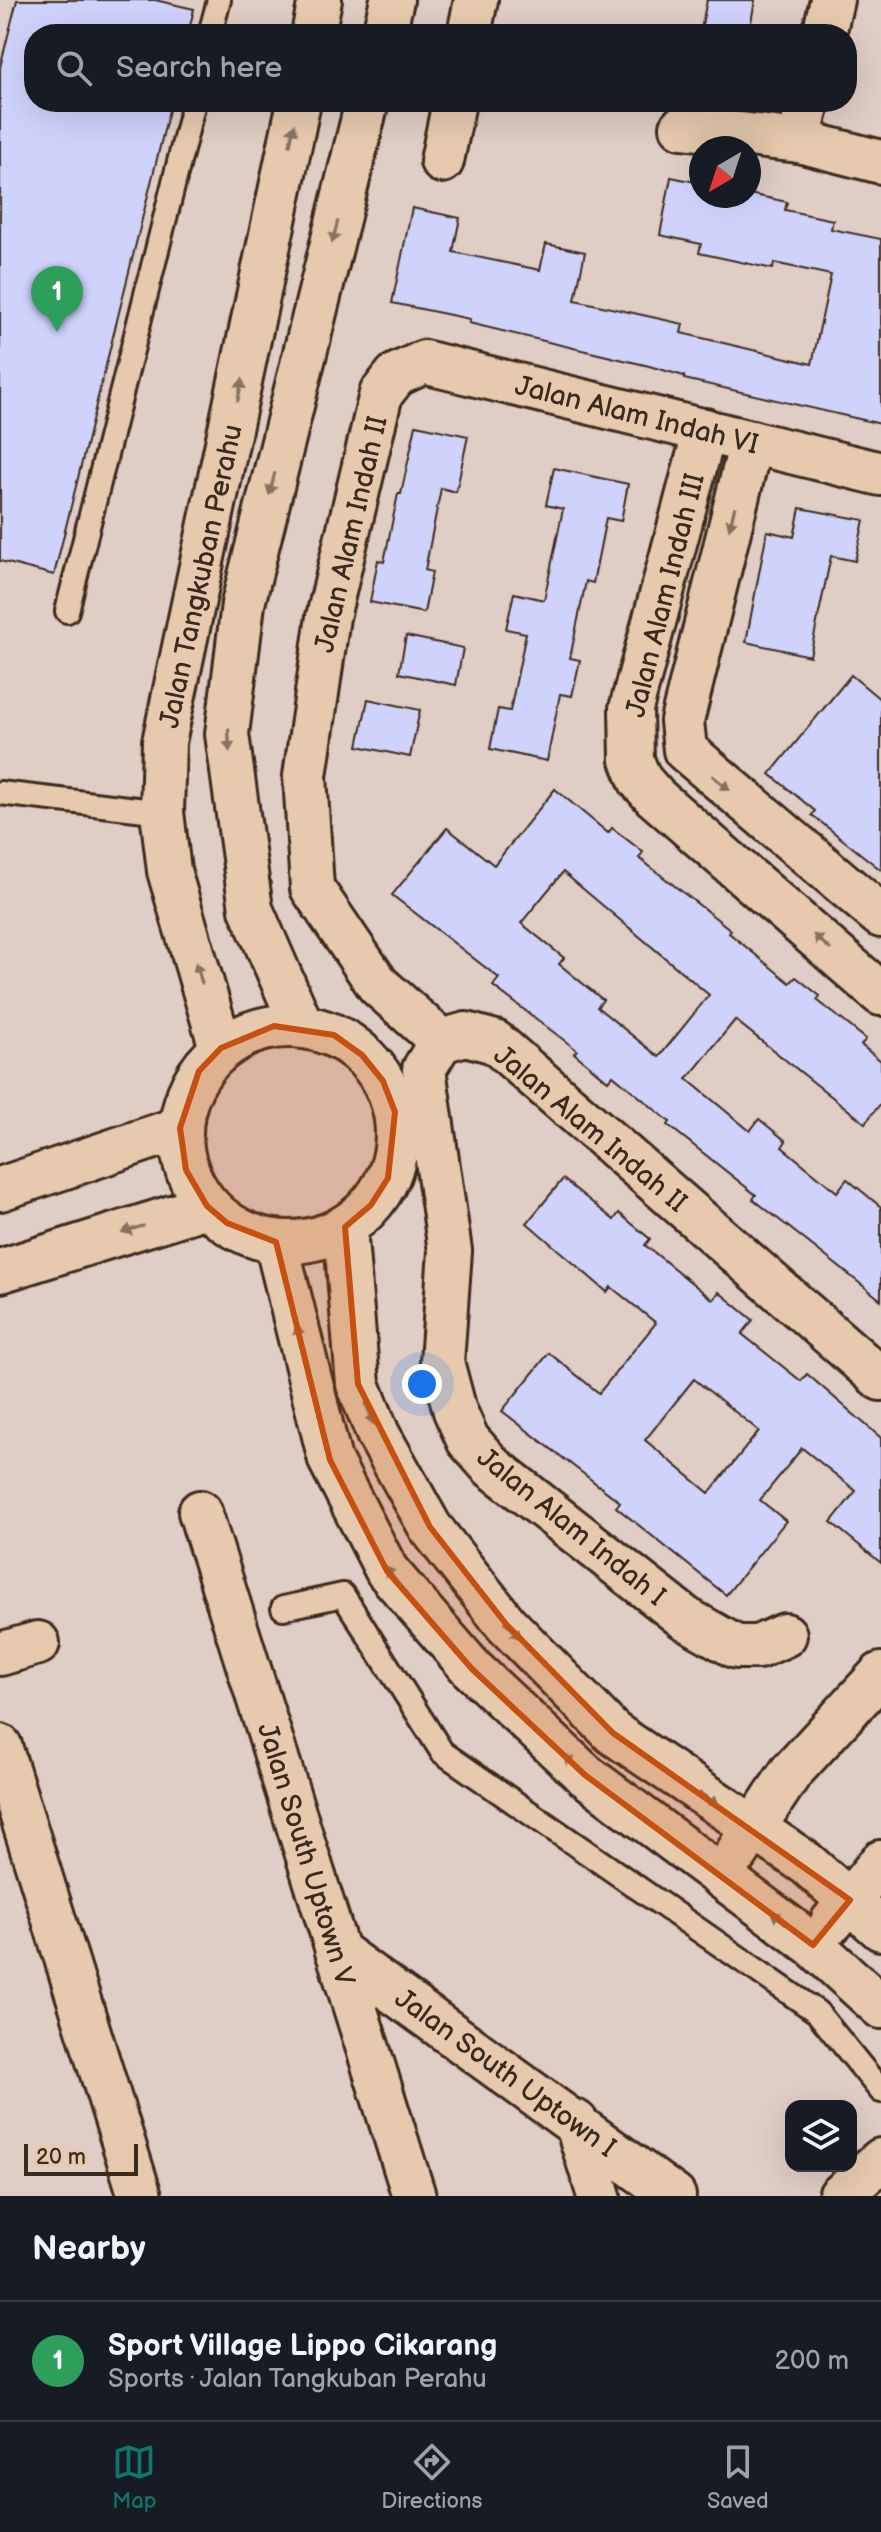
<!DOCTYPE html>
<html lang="en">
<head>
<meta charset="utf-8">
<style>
  :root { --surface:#171b24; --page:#242831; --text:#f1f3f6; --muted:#9ea1a6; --line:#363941; --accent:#0f766e }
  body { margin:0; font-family:"Balsamiq Sans",sans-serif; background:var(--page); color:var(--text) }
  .controls { position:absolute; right:24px; bottom:24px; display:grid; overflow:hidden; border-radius:16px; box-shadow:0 8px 32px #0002 }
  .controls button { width:72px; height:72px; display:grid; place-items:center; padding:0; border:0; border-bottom:2px solid var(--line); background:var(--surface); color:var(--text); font:40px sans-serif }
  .compass { position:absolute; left:689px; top:136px; width:72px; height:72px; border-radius:50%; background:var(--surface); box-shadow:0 8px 32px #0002; rotate:219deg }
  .scale { position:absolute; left:24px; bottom:20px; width:114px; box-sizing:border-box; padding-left:8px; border:4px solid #3b2a1e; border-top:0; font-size:22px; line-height:28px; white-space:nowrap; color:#3b2a1e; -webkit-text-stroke:6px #e7caae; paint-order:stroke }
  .you { position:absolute; left:422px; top:1384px; width:28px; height:28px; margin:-20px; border:6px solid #fff; border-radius:50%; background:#1a73e8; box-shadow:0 0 0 12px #1a73e833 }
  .badge { display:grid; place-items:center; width:52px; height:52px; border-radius:50%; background:var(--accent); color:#fff; font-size:26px; font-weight:700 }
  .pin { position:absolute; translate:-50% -66px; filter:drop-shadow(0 2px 4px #0008) }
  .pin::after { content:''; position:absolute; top:42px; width:28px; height:24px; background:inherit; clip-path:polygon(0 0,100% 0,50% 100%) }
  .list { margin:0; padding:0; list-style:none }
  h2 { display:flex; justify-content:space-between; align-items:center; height:104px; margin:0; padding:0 32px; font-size:34px }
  h2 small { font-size:26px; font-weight:400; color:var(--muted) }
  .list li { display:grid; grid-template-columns:52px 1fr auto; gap:24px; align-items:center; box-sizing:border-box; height:120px; padding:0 32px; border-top:2px solid var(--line) }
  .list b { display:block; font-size:30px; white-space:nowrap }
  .list p { margin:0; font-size:26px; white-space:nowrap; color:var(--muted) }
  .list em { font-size:26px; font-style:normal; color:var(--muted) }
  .icon { flex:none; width:44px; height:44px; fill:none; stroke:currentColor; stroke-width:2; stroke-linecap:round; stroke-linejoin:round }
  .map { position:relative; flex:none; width:881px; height:2196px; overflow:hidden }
  .search { position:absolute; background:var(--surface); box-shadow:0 8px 32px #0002; left:24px; right:24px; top:24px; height:88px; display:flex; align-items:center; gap:20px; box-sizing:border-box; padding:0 28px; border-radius:32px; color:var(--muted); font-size:30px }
  .sheet { height:224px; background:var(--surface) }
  nav { display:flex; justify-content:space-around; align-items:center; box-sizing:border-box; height:112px; border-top:2px solid var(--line); background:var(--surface); font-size:22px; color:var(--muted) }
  nav a { display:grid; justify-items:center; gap:4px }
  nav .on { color:var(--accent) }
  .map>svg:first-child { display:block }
  .building { fill:#cfd3fc; stroke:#3b2a1e; stroke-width:2; fill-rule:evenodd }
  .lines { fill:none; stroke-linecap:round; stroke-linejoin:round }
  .service-casing { stroke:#3b2a1e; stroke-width:28 }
  .minor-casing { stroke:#3b2a1e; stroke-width:48 }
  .service { stroke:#e7caae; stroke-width:22 }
  .minor { stroke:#e7caae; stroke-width:42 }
  .oneway { fill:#88725f }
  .marked { fill:#c55010; fill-opacity:0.2; stroke:#c55010; stroke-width:6; stroke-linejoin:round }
  .labels { text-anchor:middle; stroke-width:8; stroke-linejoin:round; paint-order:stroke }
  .street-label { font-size:28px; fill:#3b2a1e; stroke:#e7caae }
</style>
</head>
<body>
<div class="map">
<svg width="881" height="2196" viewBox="0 0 881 2196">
  <rect width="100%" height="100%" fill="#e0cdc5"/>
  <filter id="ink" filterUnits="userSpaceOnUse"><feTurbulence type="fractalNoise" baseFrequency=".0125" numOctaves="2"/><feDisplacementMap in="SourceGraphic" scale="16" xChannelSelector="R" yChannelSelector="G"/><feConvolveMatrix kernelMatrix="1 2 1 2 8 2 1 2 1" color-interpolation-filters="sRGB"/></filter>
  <g filter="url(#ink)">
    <g class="building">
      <path d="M17,0h138l39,9 -6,25h-154v68h137l-117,473 -54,-14v-494z"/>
      <path d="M707,0h48l-6,34h-49z"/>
      <path d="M671,177l30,6v13l48,-2 38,8 -2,8 48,10 -2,9 50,10v185l-197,-45v-3l-35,-10 -180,-43 1,-4 -78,-16 20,-95 48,10 -7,34 87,18 6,-26 39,8 -10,48 108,24 -2,9 131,31 19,-89 -57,-12 -1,6 -74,-16 2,-9 -41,-9z"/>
      <path d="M416,425l52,11 -12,56 -15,-4 -16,82 7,2 -8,41 -54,-11 8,-42 6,2 14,-68h3z"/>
      <path d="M554,468l74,16 -7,37 -15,-3 -13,65 -7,-2 -16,77 10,2 -8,36 -12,-2 -13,67 -57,-12 8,-40 12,2 16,-78 -20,-4 8,-36 30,7 19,-91 -17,-4z"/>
      <path d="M800,508l64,12 -9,41 -24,-5 -21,100 -64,-14 21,-111 27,6z"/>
      <path d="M406,636l57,12 -7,37 -57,-12z"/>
      <path d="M851,675l30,25v170l-69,-55 3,-4 -45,-37z"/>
      <path d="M368,699l52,11 -10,47 -52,-11z"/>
      <path d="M555,789l53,44 4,-5 31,24 -4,6 92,72 -2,3 61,50 6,-6 24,19 -3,4 49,39 -5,6 20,16v42l-16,20 -130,-103 -48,59 63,52 9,-12 27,22 -4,6 55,45 10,-13 34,28v93l-128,-101 3,-4 -88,-70 2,-3 -57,-47 -5,6 -34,-28 3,-3 -84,-64 6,-8 -107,-83 55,-67 47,37zM563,872l146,123 -50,62 -62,-50 6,-7 -44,-36 5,-6 -43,-35z"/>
      <path d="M563,1179l51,41 5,-7 31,26 -5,6 68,55 6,-8 34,28 -11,14 59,47 6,-7 74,64v125l-50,-41 25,-31 -54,-43 -42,52 26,21 -60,74 -110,-88 4,-5 -118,-91 47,-58 50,40 57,-70 -45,-36 -4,5 -80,-69zM694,1379l65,52 -50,62 -64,-53z"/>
    </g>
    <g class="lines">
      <defs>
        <g id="service">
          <path d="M210,34l9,-34"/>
          <path d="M67,611l127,-509"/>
          <path d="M0,793l162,19"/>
          <path d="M283,1608l60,-13 99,157 375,260 64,79"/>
        </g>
        <g id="minor">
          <path d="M313,34l7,-34"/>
          <path d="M384,34l8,-34"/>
          <path d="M469,34l7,-34"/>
          <path d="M824,34l8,-34"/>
          <path d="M682,127l117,14 82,21"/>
          <path d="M799,141l9,-39"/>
          <path d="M442,161l12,-59"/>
          <path d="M705,430l-74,279 1,51 8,20 15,17 226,197"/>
          <path d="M751,442l-69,279 3,29 196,166"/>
          <path d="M302,1026l-51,-117 -24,-175 16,-130 124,-502"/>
          <circle cx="289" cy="1134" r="108"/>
          <path d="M441,1041l-63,-56 -66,-97 -7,-112 23,-159 53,-223 15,-19 28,-13 457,112"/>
          <path d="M441,1041l-17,28 26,182 -8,111 13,49 13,29 23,26 194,152 51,29h22l27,-12"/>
          <path d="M441,1041l25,-7 29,8 386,337"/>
          <path d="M221,1048l-52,-177 -7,-59 2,-70 135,-640"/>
          <path d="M0,1189l180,-61"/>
          <path d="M345,1227l13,157 20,50 52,93 76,97 107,109 193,130 75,66"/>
          <path d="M276,1242l54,218 57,111 85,98 113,106 228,170 68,62"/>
          <path d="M0,1271l207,-65"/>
          <path d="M200,1512l214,684"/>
          <path d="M0,1654l38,-11"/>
          <path d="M0,1746l140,450"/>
          <path d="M737,1853l54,-81 90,-98"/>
          <path d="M832,1922l49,-60"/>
          <path d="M337,1951l337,245"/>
          <path d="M576,2122l23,74"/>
          <path d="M840,2196l41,-36"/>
        </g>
      </defs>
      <use href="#service" class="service-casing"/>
      <use href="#minor" class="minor-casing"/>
      <use href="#service" class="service"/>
      <use href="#minor" class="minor"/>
    </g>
    <defs><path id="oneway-solid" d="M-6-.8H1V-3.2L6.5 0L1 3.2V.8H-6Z" transform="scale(2)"/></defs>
    <g class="oneway">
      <use href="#oneway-solid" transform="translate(292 135) rotate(-78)"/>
      <use href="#oneway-solid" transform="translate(335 232) rotate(104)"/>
      <use href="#oneway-solid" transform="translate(240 390) rotate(-78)"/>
      <use href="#oneway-solid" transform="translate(272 484) rotate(104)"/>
      <use href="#oneway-solid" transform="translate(732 518) rotate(104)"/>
      <use href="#oneway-solid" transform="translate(229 740) rotate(87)"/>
      <use href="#oneway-solid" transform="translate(721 783) rotate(40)"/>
      <use href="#oneway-solid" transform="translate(822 942) rotate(-139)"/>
      <use href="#oneway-solid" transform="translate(199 973) rotate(-106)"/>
      <use href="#oneway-solid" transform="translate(133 1229) rotate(163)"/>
      <use href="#oneway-solid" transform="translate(299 1336) rotate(-104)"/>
      <use href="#oneway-solid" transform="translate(370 1414) rotate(69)"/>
      <use href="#oneway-solid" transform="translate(392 1576) rotate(-127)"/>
      <use href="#oneway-solid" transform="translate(513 1630) rotate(47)"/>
      <use href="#oneway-solid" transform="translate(572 1763) rotate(-137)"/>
      <use href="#oneway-solid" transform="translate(709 1799) rotate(34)"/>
      <use href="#oneway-solid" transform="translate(780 1919) rotate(-142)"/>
    </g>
  </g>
  <path class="marked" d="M274,1026l60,9 28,20 21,26 12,31 -7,66 -17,27 -26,22 13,157 72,143 76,97 107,109 237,167 -37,45 -228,-170 -113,-106 -85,-98 -57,-111 -54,-218 -49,-19 -20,-17 -21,-36 -6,-42 19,-57 22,-23z"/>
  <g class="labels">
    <g class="street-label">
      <text transform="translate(637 414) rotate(14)" y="10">Jalan Alam Indah VI</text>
      <text transform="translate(350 534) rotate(-77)" y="10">Jalan Alam Indah II</text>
      <text transform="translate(200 576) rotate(-78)" y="10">Jalan Tangkuban Perahu</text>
      <text transform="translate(664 595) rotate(-76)" y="10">Jalan Alam Indah III</text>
      <text transform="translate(591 1128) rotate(40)" y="10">Jalan Alam Indah II</text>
      <text transform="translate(572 1526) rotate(39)" y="10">Jalan Alam Indah I</text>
      <text transform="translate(307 1854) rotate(73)" y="10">Jalan South Uptown V</text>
      <text transform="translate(506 2072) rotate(36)" y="10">Jalan South Uptown I</text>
    </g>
  </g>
</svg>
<div class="controls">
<button><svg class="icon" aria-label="layers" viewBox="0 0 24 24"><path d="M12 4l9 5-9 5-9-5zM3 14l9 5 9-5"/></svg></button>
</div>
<svg class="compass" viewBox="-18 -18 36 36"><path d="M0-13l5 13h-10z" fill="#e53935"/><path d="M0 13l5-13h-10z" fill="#9ea1a6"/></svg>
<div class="scale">20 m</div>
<div class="you"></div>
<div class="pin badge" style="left:57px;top:332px;background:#2e9e5b">1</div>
<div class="search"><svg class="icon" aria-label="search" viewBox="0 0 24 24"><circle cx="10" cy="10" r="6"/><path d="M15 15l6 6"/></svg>Search here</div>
</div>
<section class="sheet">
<h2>Nearby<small></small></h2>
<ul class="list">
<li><span class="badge" style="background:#2e9e5b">1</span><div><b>Sport Village Lippo Cikarang</b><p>Sports · Jalan Tangkuban Perahu</p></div><em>200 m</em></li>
</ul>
</section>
<nav>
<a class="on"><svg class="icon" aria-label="map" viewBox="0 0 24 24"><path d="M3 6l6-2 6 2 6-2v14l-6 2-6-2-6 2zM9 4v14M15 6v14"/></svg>Map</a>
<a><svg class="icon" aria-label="directions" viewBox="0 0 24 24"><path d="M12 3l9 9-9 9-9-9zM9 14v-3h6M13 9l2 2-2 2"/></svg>Directions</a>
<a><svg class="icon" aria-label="saved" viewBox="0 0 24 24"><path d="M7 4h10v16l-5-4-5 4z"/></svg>Saved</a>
</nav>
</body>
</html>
